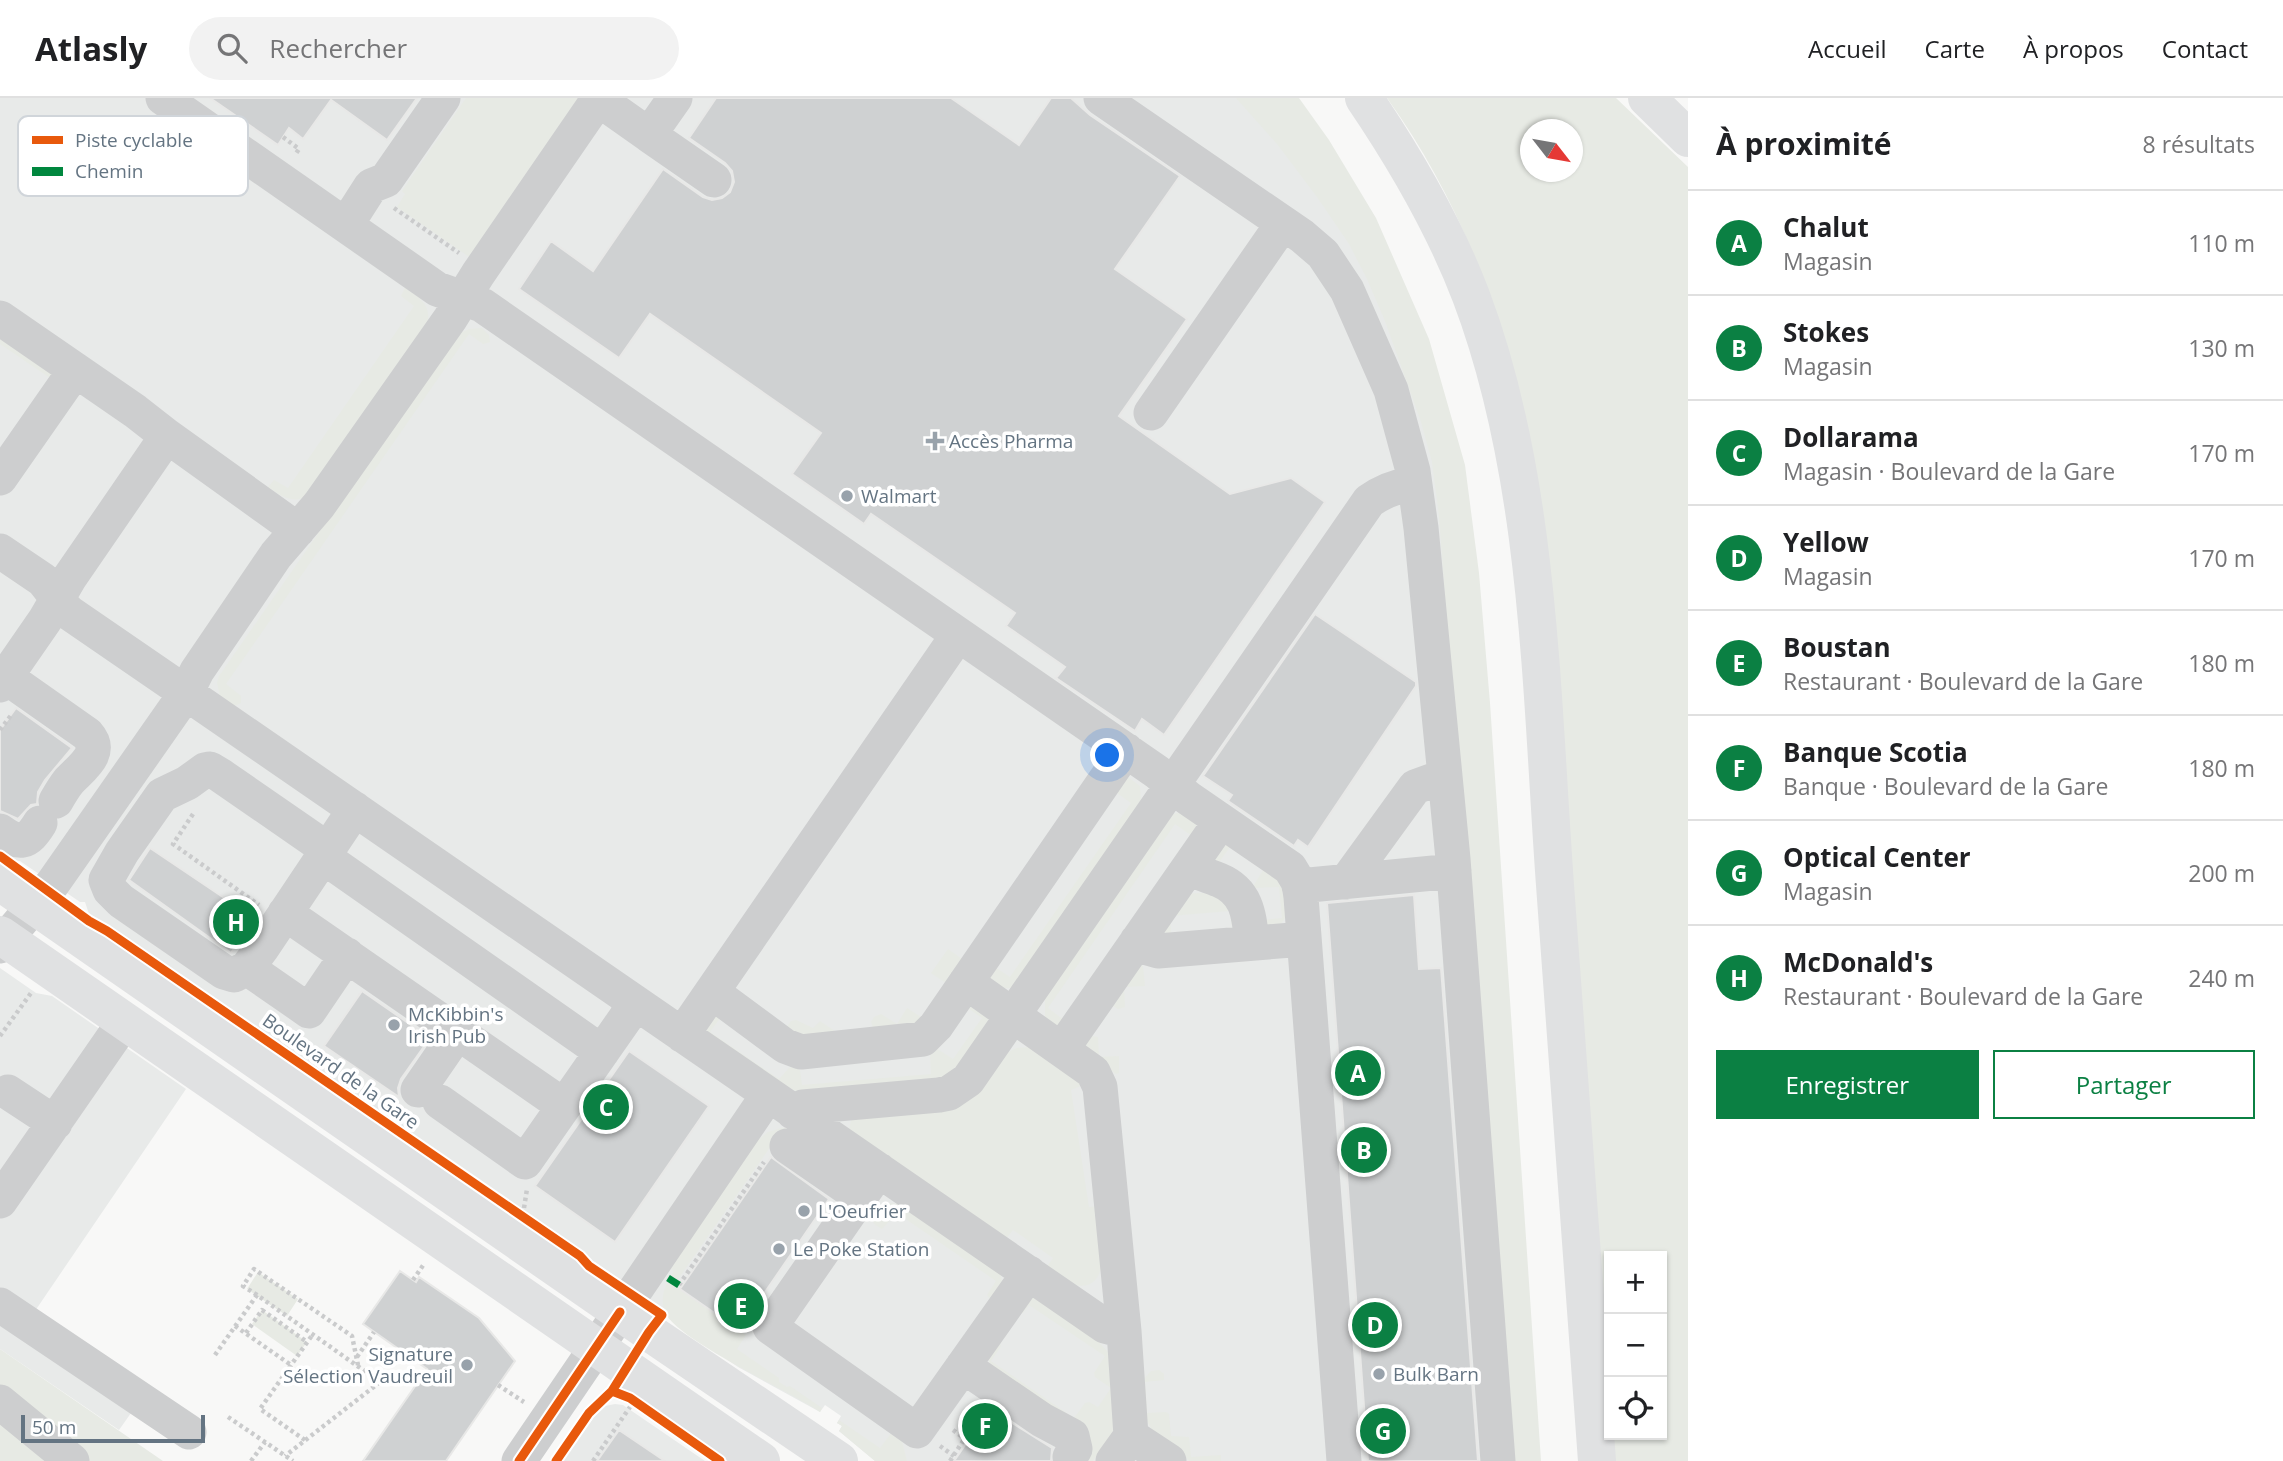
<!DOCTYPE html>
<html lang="fr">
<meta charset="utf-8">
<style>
:root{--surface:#fff;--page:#f2f2f2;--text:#202124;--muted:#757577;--line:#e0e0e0;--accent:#0b8043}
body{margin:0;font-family:"Open Sans",sans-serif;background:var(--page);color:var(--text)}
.controls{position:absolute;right:21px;bottom:21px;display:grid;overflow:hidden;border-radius:0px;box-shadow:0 2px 5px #0004}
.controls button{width:63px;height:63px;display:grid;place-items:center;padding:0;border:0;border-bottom:2px solid var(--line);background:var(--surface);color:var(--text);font:35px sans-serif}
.compass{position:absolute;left:1520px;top:21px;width:63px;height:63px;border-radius:50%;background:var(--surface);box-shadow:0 2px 5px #0004;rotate:121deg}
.scale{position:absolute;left:21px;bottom:18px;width:184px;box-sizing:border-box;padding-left:7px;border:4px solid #647482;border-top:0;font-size:19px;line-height:24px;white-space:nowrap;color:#647482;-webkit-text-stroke:5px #fff;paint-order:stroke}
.you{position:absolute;left:1108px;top:658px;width:24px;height:24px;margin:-18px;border:5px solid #fff;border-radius:50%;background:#1a73e8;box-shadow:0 0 0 10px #1a73e833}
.badge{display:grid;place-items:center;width:46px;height:46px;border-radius:50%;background:var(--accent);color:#fff;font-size:23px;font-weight:700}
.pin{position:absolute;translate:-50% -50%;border:4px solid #fff;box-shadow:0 2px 7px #0006}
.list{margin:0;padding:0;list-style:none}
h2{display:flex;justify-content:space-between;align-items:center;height:91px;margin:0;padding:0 28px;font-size:30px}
h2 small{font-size:23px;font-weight:400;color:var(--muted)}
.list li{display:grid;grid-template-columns:46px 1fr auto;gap:21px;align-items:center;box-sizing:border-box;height:105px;padding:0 28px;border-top:2px solid var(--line)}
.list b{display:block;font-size:26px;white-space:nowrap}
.list p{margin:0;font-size:23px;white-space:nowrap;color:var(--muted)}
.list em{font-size:23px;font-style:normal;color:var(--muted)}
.actions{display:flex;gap:14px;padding:21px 28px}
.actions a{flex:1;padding:16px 0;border:2px solid var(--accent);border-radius:0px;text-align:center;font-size:24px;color:var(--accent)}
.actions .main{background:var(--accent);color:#fff}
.icon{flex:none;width:38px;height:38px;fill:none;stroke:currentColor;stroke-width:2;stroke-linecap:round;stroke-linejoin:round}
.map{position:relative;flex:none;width:1688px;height:1363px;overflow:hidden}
header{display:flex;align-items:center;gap:42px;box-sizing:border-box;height:98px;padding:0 35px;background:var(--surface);border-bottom:2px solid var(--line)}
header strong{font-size:33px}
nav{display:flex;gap:38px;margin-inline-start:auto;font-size:24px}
.search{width:490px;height:63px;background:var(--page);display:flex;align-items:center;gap:18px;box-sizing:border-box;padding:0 24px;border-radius:38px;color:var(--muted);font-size:26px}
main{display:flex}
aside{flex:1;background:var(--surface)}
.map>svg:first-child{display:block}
.built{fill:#e8eae9}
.green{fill:#e7eae4;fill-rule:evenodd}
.building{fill:#cfd1d2;stroke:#e8e8e7;stroke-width:2}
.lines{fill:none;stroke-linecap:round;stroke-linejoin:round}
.path{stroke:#cacbcc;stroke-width:4.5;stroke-dasharray:3.5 3.5;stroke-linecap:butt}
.minor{stroke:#cdcecf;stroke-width:35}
.major{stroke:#e0e1e2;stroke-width:38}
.highway{stroke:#e0e1e2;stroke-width:38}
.quiet{stroke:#00873e;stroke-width:7;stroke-dasharray:14 7;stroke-linecap:butt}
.cycleway-casing{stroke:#fff;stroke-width:13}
.cycleway{stroke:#e8590c;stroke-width:9}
.poi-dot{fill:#98a2ab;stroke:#fff;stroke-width:2.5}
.labels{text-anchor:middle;stroke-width:7;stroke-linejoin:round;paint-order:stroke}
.poi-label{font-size:19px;fill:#647482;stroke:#fff;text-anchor:start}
.street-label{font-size:19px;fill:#647482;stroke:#fff}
.key{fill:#fff;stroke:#d0d5da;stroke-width:2}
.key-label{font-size:19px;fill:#647482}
</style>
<header>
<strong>Atlasly</strong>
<div class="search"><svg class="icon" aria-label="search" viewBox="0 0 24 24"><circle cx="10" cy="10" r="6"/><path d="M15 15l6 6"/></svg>Rechercher</div>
<nav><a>Accueil</a><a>Carte</a><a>À propos</a><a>Contact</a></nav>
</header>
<main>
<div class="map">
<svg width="1688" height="1363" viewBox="0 0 1688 1363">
<rect width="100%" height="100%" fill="#f8f8f7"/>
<path class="built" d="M0,0H1277L1291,17L1450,351L1538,1363H875L839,1333L842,1328L837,1325L841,1318L825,1307L820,1314L738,1269L674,1225L664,1213L595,1164L572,1161L100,835L102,831L89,816L85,804H80L20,763L0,761Z
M0,870L36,895L52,898L186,991L35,1213L148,1291L119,1332L0,1251Z
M615,1306L623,1307L705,1363H563L598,1313L605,1308Z"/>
<path class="green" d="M466,0H584L472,161L397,109L405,96L402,93Z
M1236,0H1299L1329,42L1376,120L1429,241L1465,367L1479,475L1490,605L1541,1363H1509L1490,1104C1497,1063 1492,1044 1481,1005L1439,418L1432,364L1421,324L1385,223L1367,181L1349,146L1317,99L1277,46Z
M1387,0H1616L1688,69V1363H1615L1613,1337H1662V1158H1609V1284L1541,407C1521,264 1472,118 1387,0ZM1531,32H1573V74H1531Z
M405,190C420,200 432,207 427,226L304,400C289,404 281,398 268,389L274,382L288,390L414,208L401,198Z
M482,230L489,237L490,244L483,246L469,236L226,586L241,598V605L234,608L220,598L217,585L219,578L456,237L469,231Z
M0,235L58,275L53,282L0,246Z
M1128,679L1140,688L1141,704L1013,890H998L989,884L988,873L995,869L1010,879L1131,705L1114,693Z
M1182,714L1198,723L1192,738L1175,726L1048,910L1064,922L1057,930L1045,921V899L1173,716Z
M1233,744L1282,779L1286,819L1280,827L1269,831L1263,822L1282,820L1279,789L1254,790V787L1263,772L1230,749L1220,763L1213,762L1218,748Z
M1215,794L1236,811V831H1232L1230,813L1170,818L1171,835L1166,838L1163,837L1161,827L1182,796Z
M948,851L965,863L949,887L931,875Z
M1139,866L1143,868L1145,888L1124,889L1125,909L1118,911L1113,908L1111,899L1132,869Z
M966,906L983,913L989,923L961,968L948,979L801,994L793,992L706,937L704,926L710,918L721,919L710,934L779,981L789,970L795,967L800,972L802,987L931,976L930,956L936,950L953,961L982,920L965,908Z
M907,910L924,921L920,930H873L871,924L874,919L881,916L897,926Z
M796,922L813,930L820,923L835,933L801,943L787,929L791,923Z
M1091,938L1098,939L1099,959L1119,958V975L1116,976L1085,953L1087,940Z
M1029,949L1083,987L1071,992L1089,1109L1101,1108C1102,1130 1115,1196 1074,1187C1065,1185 1054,1176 1046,1170L1053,1160L1013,1132L1005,1142L849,1032L851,1022L1017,950Z
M782,1030L789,1031L780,1035L674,1187L746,1237L737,1251L779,1280V1284L787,1289L790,1288L822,1310L820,1314C791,1294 675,1241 665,1214C659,1198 666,1186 674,1173L670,1170L758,1042L768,1034Z
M888,1105L900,1106L1001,1176L1002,1185L990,1201L987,1197L996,1183L897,1115L882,1131L874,1126L870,1115L873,1110Z
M258,1174L298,1201L287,1218L247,1191Z
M1032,1199H1035L1095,1240L1109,1255L1118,1304L1113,1334L1093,1363H1076L989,1270V1259L1000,1245L1001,1248L991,1263L1074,1320L1085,1305L1089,1304L1098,1309L1111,1290L1095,1279L1094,1275L1105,1258L1029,1207L1023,1215H1019Z
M262,1212L307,1244L297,1258L252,1226Z
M0,1251L163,1363H0Z
M1159,1272L1164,1276V1282L1145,1284L1147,1315L1166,1314L1169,1316L1171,1338L1189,1339L1191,1359L1221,1357V1363H1190L1159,1342L1144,1319L1142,1283L1151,1273Z
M839,1322L880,1350L892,1334L901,1339L907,1363H875L839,1333L842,1328L837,1325Z"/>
<path class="building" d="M210,0H417L387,42L331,2L303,41L289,30L278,47Z
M716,0H951L1019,47L1051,0H1071L1090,17L1180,78L1115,171L1187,221L1119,318L1230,396L1291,380L1325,404L1164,637L1142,621L1135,633L1056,580L1065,569L1006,528L1015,515L871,416L864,426L792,376L821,335L650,216L619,260L519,191L551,143L593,173L663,71L703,99L712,102L722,100L730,94L734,84L732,73L725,65L689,40Z
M1315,516L1416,584V588L1308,749L1298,742L1294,748L1228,703L1232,697L1203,678Z
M16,610L72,650L45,682L38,694L37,706L31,707L18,721L0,713V632Z
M150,750L254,820L231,855L129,782Z
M1414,797L1419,871L1441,870L1478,1363H1368L1327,805Z
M362,893L430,940L401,981L398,990L399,999L324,948Z
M629,953L709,1008L615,1144L535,1088Z
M771,1059L829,1101L739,1232L680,1191Z
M400,1173L416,1184L419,1179L479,1220L515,1263L446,1363H363L427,1271L363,1226Z
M990,1311L1052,1350L1051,1363H954Z
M619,1332L665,1363H597Z"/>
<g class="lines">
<path class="path" d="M283,39L299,51L295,57
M394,110L459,155
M0,632L12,616
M193,716L173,746L259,807
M0,938L31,895
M524,1110L527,1091
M413,1182L424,1166
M679,1187L764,1064
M257,1197L243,1188L254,1171L352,1238L358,1267
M235,1228L291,1267
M246,1235L262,1212L307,1244
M215,1257L257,1197L380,1284L285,1358
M357,1259L374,1234
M498,1287L524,1304
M228,1319L293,1363
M953,1332L968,1343
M305,1342L260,1311L313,1236
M940,1348L954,1358
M251,1363L265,1344
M593,1363L630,1309
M950,1363L982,1314"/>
<path class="minor" d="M163,0L437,191L482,207L1157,674L1188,700L1290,770L1299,785L1301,799L1344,1363
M1101,0L1302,138L1323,156L1347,192L1391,292L1413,373L1421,430L1453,761L1498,1363
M598,1L649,37L675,0
M649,37L714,82
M346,127L371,88L386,82L443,0
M0,220L135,313L167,338L298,432
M1151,315L1283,125
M0,380L67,284L78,274
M0,453L43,482L68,514L186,595L1105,1228L1124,1233
M6,579L87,636C104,655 82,669 69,683C64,689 60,696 56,703
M0,587L45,522L70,479L167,338
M0,733C20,747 27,746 40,725
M327,751L220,677L210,671L205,672L187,685L162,697L122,754L106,782L110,792L121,803L224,874L234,877L247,870L262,850L355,711
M322,758L602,954
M1189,770C1199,775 1209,778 1219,782C1248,794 1249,818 1252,845
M1346,784L1415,689L1445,678
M1299,788L1454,773
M285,815L564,1008
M1137,843L1144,849L1158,853L1304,841
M0,848L53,785L186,595L197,573L276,457L319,407L450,221L478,176L599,0
M247,870L309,913L347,857
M966,884L1093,974L1100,989L1124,1233L1131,1338L1113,1363
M712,894L785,948L801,954L923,941L936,928L1126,652
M682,937L958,537
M1062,951L1221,723
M418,992L458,934
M8,994L55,1025
M440,1004L525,1064L627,918L631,903
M793,1014L803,1009L939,997L949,995L968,982L1369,403C1383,393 1397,388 1414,385
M787,1048L861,1099
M879,1072L770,1229L917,1333L1029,1175
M0,1103L124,924
M0,1207L189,1334
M963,1268L1042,1322L1072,1338L1075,1351L1070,1359
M0,1304L72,1363
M1131,1338L1169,1363
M519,1363L768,997"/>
<path class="major" d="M0,784L656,1239L839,1363
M0,837L761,1363"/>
<path class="highway" d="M1364,0C1406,62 1444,127 1471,198C1540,380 1541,594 1555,787C1569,979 1583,1171 1597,1363
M1647,0L1688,40"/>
<path class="quiet" d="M668,1180L679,1187"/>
<defs>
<path id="cycleway" d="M0,758L89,823L107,833L580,1158L589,1168L662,1217L649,1234L612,1293L589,1315L556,1363
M612,1293L630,1300L720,1363
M519,1363L620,1214"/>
</defs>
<use href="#cycleway" class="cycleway-casing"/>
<use href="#cycleway" class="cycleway"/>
</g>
<g class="poi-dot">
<path d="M931.5 332.5h7v7h7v7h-7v7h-7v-7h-7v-7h7z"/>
<circle cx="847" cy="398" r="7"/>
<circle cx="394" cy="927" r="7"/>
<circle cx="804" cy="1113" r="7"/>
<circle cx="779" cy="1151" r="7"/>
<circle cx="467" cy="1267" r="7"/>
<circle cx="1379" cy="1276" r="7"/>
</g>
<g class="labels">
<g class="poi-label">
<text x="949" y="350">Accès Pharma</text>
<text x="861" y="405">Walmart</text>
<text x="408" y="923">McKibbin's<tspan x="408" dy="22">Irish Pub</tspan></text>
<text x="818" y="1120">L'Oeufrier</text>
<text x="793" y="1158">Le Poke Station</text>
<text x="453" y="1263" text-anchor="end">Signature<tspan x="453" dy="22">Sélection Vaudreuil</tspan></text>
<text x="1393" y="1283">Bulk Barn</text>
</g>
<g class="street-label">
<text transform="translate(341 973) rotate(35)" y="7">Boulevard de la Gare</text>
</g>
</g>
<rect x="18" y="18" width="230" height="80" rx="10" class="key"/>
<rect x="32" y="38" width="31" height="8" fill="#e8590c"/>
<rect x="32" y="69" width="31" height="9" fill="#00873e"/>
<g class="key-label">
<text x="75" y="49">Piste cyclable</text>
<text x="75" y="80">Chemin</text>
</g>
</svg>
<div class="controls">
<button>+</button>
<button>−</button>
<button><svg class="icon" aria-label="locate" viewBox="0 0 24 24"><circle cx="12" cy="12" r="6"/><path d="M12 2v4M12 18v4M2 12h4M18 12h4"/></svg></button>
</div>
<svg class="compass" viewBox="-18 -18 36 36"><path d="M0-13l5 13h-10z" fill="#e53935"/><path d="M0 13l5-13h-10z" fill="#757577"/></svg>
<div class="scale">50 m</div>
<div class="you"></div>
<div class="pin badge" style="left:1358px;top:975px">A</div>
<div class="pin badge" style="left:1364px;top:1052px">B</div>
<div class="pin badge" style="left:606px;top:1009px">C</div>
<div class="pin badge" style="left:1375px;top:1227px">D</div>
<div class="pin badge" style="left:741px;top:1208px">E</div>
<div class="pin badge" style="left:985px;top:1328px">F</div>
<div class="pin badge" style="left:1383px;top:1333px">G</div>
<div class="pin badge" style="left:236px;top:824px">H</div>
</div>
<aside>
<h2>À proximité<small>8 résultats</small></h2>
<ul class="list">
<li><span class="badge">A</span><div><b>Chalut</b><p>Magasin</p></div><em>110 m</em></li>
<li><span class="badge">B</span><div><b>Stokes</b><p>Magasin</p></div><em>130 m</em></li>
<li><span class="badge">C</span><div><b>Dollarama</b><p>Magasin · Boulevard de la Gare</p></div><em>170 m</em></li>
<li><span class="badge">D</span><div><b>Yellow</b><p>Magasin</p></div><em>170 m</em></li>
<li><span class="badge">E</span><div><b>Boustan</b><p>Restaurant · Boulevard de la Gare</p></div><em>180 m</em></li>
<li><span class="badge">F</span><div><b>Banque Scotia</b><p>Banque · Boulevard de la Gare</p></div><em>180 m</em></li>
<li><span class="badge">G</span><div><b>Optical Center</b><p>Magasin</p></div><em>200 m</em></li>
<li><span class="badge">H</span><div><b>McDonald's</b><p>Restaurant · Boulevard de la Gare</p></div><em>240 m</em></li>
</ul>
<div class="actions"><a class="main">Enregistrer</a><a>Partager</a></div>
</aside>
</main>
